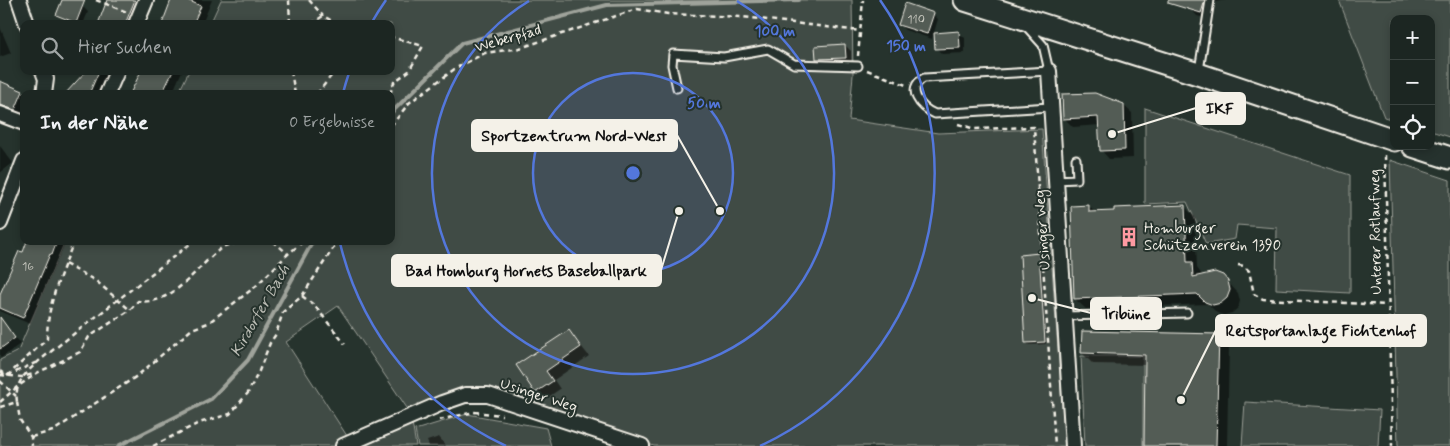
<!DOCTYPE html>
<html lang="de">
<meta charset="utf-8">
<style>
:root{--surface:#1c2622;--page:#252e2a;--text:#f1f3f6;--muted:#a0a5a5;--line:#3a4340}
body{margin:0;font-family:Mynerve,sans-serif;background:var(--page);color:var(--text)}
.controls{position:absolute;right:15px;top:15px;display:grid;overflow:hidden;border-radius:10px;box-shadow:0 2px 8px #0003}
.controls button{width:45px;height:45px;display:grid;place-items:center;padding:0;border:0;border-bottom:1px solid var(--line);background:var(--surface);color:var(--text);font:25px sans-serif}
.list{margin:0;padding:0;list-style:none}
h2{display:flex;justify-content:space-between;align-items:center;height:65px;margin:0;padding:0 20px;font-size:21px}
h2 small{font-size:16px;font-weight:400;color:var(--muted)}
.icon{flex:none;width:28px;height:28px;fill:none;stroke:currentColor;stroke-width:2;stroke-linecap:round;stroke-linejoin:round}
.map{position:relative;flex:none;width:1450px;height:446px;overflow:hidden}
.search{position:absolute;background:var(--surface);box-shadow:0 2px 8px #0003;left:20px;top:20px;width:375px;height:55px;display:flex;align-items:center;gap:12px;box-sizing:border-box;padding:0 18px;border-radius:10px;color:var(--muted);font-size:19px}
.panel{position:absolute;background:var(--surface);box-shadow:0 2px 8px #0003;left:20px;top:90px;width:375px;height:155px;border-radius:10px}
.map>svg:first-child{display:block}
.green{fill:#414b45;stroke:#9a9e96;fill-rule:evenodd}
.shadow{fill:#0007}
.lines{fill:none;stroke-linecap:round;stroke-linejoin:round}
.stream{stroke:#9fa39b;stroke-width:4}
.building{fill:#525c55;stroke:#f4f1e8}
.service-casing{stroke:#f4f1e8;stroke-width:11}
.minor-casing{stroke:#f4f1e8;stroke-width:18}
.primary-casing{stroke:#f4f1e8;stroke-width:25}
.path{stroke:#f4f1e8;stroke-width:2.5;stroke-dasharray:5 4;stroke-linecap:butt}
.service{stroke:#26332d;stroke-width:7}
.minor{stroke:#26332d;stroke-width:14}
.primary{stroke:#26332d;stroke-width:21}
.ring{fill:none;stroke:#5377dc;stroke-width:2.5}
.labels{text-anchor:middle;stroke-width:4;stroke-linejoin:round;paint-order:stroke}
.number-label{font-size:12px;fill:#ccccc3}
.street-label{font-size:15px;fill:#f4f1e8;stroke:#26332d}
.poi-label{font-size:15px;fill:#f4f1e8;stroke:#26332d;text-anchor:start}
.water-label{font-size:16px;font-style:italic;fill:#bcbdb5;stroke:#26332d}
.centre{fill:#5377dc;stroke:#26332d;stroke-width:2.5}
.ring-label{font-size:15px;text-anchor:middle;font-weight:bold;fill:#5377dc;stroke:#26332d;stroke-width:4;stroke-linejoin:round;paint-order:stroke}
.leader{fill:none;stroke:#f4f1e8;stroke-width:2}
.callout-dot{fill:#f4f1e8;stroke:#26332d;stroke-width:2}
.callout{fill:#f4f1e8;stroke:#f4f1e8;stroke-width:2}
.callout-label{font-size:16px;text-anchor:middle;font-weight:bold;fill:#111}
</style>
<div class="map">
<svg width="1450" height="446" viewBox="0 0 1450 446">
<rect width="100%" height="100%" fill="#26332d"/>
<filter id="ink" filterUnits="userSpaceOnUse"><feTurbulence type="fractalNoise" baseFrequency=".02" numOctaves="2"/><feDisplacementMap in="SourceGraphic" scale="10" xChannelSelector="R" yChannelSelector="G"/><feConvolveMatrix kernelMatrix="1 2 1 2 8 2 1 2 1" color-interpolation-filters="sRGB"/></filter>
<g filter="url(#ink)">
<path class="green" d="M221,0H852L853,75L849,120L938,133L1042,129L1065,446H654L495,393L464,387L410,411L416,446H0V360L18,351L65,241H391V94H178L189,71H391V24H210ZM338,306L409,411L349,439L286,342Z
M1339,0H1450V137L1431,131V19H1394V120L1384,117Z
M1145,108L1350,175V293L1276,289L1277,228L1237,225L1235,239L1206,244L1187,202L1145,204Z
M1390,160L1450,180V446H1398Z
M1081,356H1143V446H1085Z
M1245,402L1380,410L1378,446H1242Z
M467,414L546,428L551,446H418L415,430Z"/>
<path class="shadow" d="M64,0L82,6L88,12L83,24H73L58,14Z
M109,0H144L135,24H99Z
M173,0H212L202,24H163Z
M1189,0H1226L1215,2L1208,19L1197,16L1190,8Z
M933,14L938,19L932,39L905,30L900,25Z
M0,27L11,53L0,57Z
M959,33L965,38V53L942,54L937,49Z
M845,45L851,51V64H823L817,59Z
M74,71H109L99,94H66L84,76Z
M142,71H182L172,94H132Z
M0,83L25,94L23,117L0,109Z
M1123,105L1132,113L1133,158L1109,159L1101,150L1100,125L1073,127L1064,118Z
M0,146L13,163L0,173Z
M1089,206L1095,213L1184,206L1195,217L1197,268L1203,276H1222L1238,293L1240,301L1238,308L1232,313L1224,315L1217,313L1208,304L1086,309L1075,299Z
M29,241H66L30,324L0,311V297Z
M1039,255L1041,257L1046,344L1029,345L1026,342Z
M0,319L20,344L1,358L0,357Z
M569,331L589,356L554,380L560,389L544,400L518,366Z
M1218,336L1229,346L1227,446H1145L1147,365L1093,364L1082,353Z
M439,437L446,446H429L427,441Z"/>
<g class="lines">
<path class="stream" d="M391,113L462,43L607,5L799,0
M118,446L211,399L248,360L313,241"/>
</g>
<path class="building" d="M62,0H85L76,23L56,15Z
M107,0H135L125,24H98Z
M171,0H187L201,6L193,24H162Z
M1168,0H1205L1201,13L1168,3Z
M905,3L934,13L927,34L898,25Z
M959,31L960,48L935,49L934,33Z
M845,44L846,58L816,59L815,46Z
M86,71H99L89,94H65Z
M141,71H173L162,94H130Z
M0,81L23,91L15,110L0,105Z
M1095,93L1124,104L1125,150L1100,151L1098,117L1063,119L1062,94Z
M1089,205V212L1114,211V208L1185,205L1187,262H1192L1193,277L1215,272L1223,275L1228,281L1230,290L1227,298L1221,303L1213,305L1205,302L1197,294L1074,299L1071,206Z
M27,241H57L52,255L50,254L23,318L0,308V294L19,251L23,252Z
M1039,253L1045,342L1025,343L1020,255Z
M0,317L15,338L0,349Z
M569,330L581,347L546,371L553,381L535,393L516,365Z
M1082,331L1219,334L1216,446H1144L1145,355L1081,353Z"/>
<g class="lines">
<defs>
<path id="service" d="M1026,26L1043,45L1049,71L924,78C905,88 920,108 935,114L1050,107
M1199,71L1210,0
M677,88L672,65L673,54L724,57L768,49L794,64L858,66
M1055,180L1077,179L1076,159
M1064,316L1187,313"/>
<path id="minor" d="M19,0L27,24
M136,24L146,0
M43,71L46,79L44,94
M1049,71L1073,446
M107,94L117,71
M0,114L24,123
M0,223L24,161
M343,446L442,403L465,395H488L642,446"/>
<path id="primary" d="M965,0L1198,74L1394,140
M1413,146L1450,158"/>
</defs>
<use href="#service" class="service-casing"/>
<use href="#minor" class="minor-casing"/>
<use href="#primary" class="primary-casing"/>
<path class="path" d="M96,0L127,12
M289,0L290,24
M309,0L323,16
M311,24L323,16L338,24
M858,56L863,0
M867,70L906,85
M291,71L295,94
M317,94L335,71
M390,94L394,82L409,71L423,46L391,37
M958,124L975,129L1034,127L1055,446
M391,126L409,103L456,68L485,53L520,48L637,9L668,14L743,17L860,31
M1385,155L1392,446
M273,241L287,253
M65,264L96,281L130,310
M1238,265L1244,266L1249,271L1254,294L1263,299L1387,305
M302,296L314,305L345,344
M0,371L7,376L37,362
M0,375L22,377L33,374
M7,376L47,339C47,304 61,274 74,241
M0,381L16,396
M0,402L17,387L37,373L80,352L89,337L130,310L138,301C175,306 196,266 223,247C230,243 242,244 249,241
M17,402L20,420L31,437L32,446
M0,407L17,402C14,382 26,373 40,360L194,241
M439,420L474,412L502,415
M31,437L53,431L137,376L192,329L208,323L255,287L288,254L304,241
M153,446L199,423L230,414L248,393L259,371L270,343L276,334L283,312L302,296L338,241"/>
<use href="#service" class="service"/>
<use href="#minor" class="minor"/>
<use href="#primary" class="primary"/>
</g>
</g>
<circle cx="633" cy="173" r="100" fill="#5377dc" fill-opacity=".12"/>
<g class="ring">
<circle cx="633" cy="173" r="100"/>
<path d="M737 1A201 201 0 1 1 529 1"/>
<path d="M506 446A301 301 0 0 1 340 243M343 93A301 301 0 0 1 349 73M372 22A301 301 0 0 1 386 0M880 0A301 301 0 0 1 760 446"/>
</g>
<defs>
<symbol id="building-bare" viewBox="-9 -9 18 18"><path d="M-4-6H4V6H1V3H-1V6H-4ZM-2.5-4.3h1.7v1.8h-1.7ZM.8-4.3h1.7v1.8H.8ZM-2.5-1h1.7V.8h-1.7ZM.8-1h1.7V.8H.8Z" fill="#ff9aa2" stroke="#26332d" stroke-width="2.5" paint-order="stroke"/></symbol>
</defs>
<g fill-rule="evenodd">
<use href="#building-bare" x="1115" y="223" width="28" height="28"/>
</g>
<g class="labels">
<g class="number-label">
<text x="916" y="23">110</text>
<text x="28" y="270">16</text>
</g>
<g class="street-label">
<text transform="translate(508 38) rotate(-16)" y="5">Weberpfad</text>
<text transform="translate(1042 230) rotate(-94)" y="5">Usinger Weg</text>
<text transform="translate(1375 232) rotate(-91)" y="5">Unterer Rotlaufweg</text>
<text transform="translate(539 395) rotate(18)" y="5">Usinger Weg</text>
</g>
<g class="poi-label">
<text x="1144" y="233">Homburger<tspan x="1144" dy="17">Schützenverein 1390</tspan></text>
</g>
<g class="water-label">
<text transform="translate(259 310) rotate(-60)" y="6">Kirdorfer Bach</text>
</g>
</g>
<circle cx="633" cy="173" r="8" class="centre"/>
<g class="ring-label">
<text x="775" y="36">100 m</text>
<text x="906" y="51">150 m</text>
<text x="704" y="108">50 m</text>
</g>
<path class="leader" d="M1112 134L1196 108M720 211L677 135M679 211L661 270M1032 298L1091 313M1181 400L1216 330"/>
<g class="callout-dot">
<circle cx="1112" cy="134" r="5"/>
<circle cx="720" cy="211" r="5"/>
<circle cx="679" cy="211" r="5"/>
<circle cx="1032" cy="298" r="5"/>
<circle cx="1181" cy="400" r="5"/>
</g>
<g class="callout">
<rect x="1196" y="93" width="49" height="31" rx="5"/>
<rect x="472" y="120" width="205" height="31" rx="5"/>
<rect x="392" y="255" width="269" height="31" rx="5"/>
<rect x="1091" y="298" width="70" height="31" rx="5"/>
<rect x="1216" y="315" width="210" height="31" rx="5"/>
</g>
<g class="callout-label">
<text x="1220" y="114">IKF</text>
<text x="574" y="141">Sportzentrum Nord-West</text>
<text x="526" y="276">Bad Homburg Hornets Baseballpark</text>
<text x="1126" y="319">Tribüne</text>
<text x="1321" y="336">Reitsportanlage Fichtenhof</text>
</g>
</svg>
<div class="controls">
<button>+</button>
<button>−</button>
<button><svg class="icon" aria-label="locate" viewBox="0 0 24 24"><circle cx="12" cy="12" r="6"/><path d="M12 2v4M12 18v4M2 12h4M18 12h4"/></svg></button>
</div>
<div class="search"><svg class="icon" aria-label="search" viewBox="0 0 24 24"><circle cx="10" cy="10" r="6"/><path d="M15 15l6 6"/></svg>Hier suchen</div>
<section class="panel">
<h2>In der Nähe<small>0 Ergebnisse</small></h2>
<ul class="list">
</ul>
</section>
</div>
